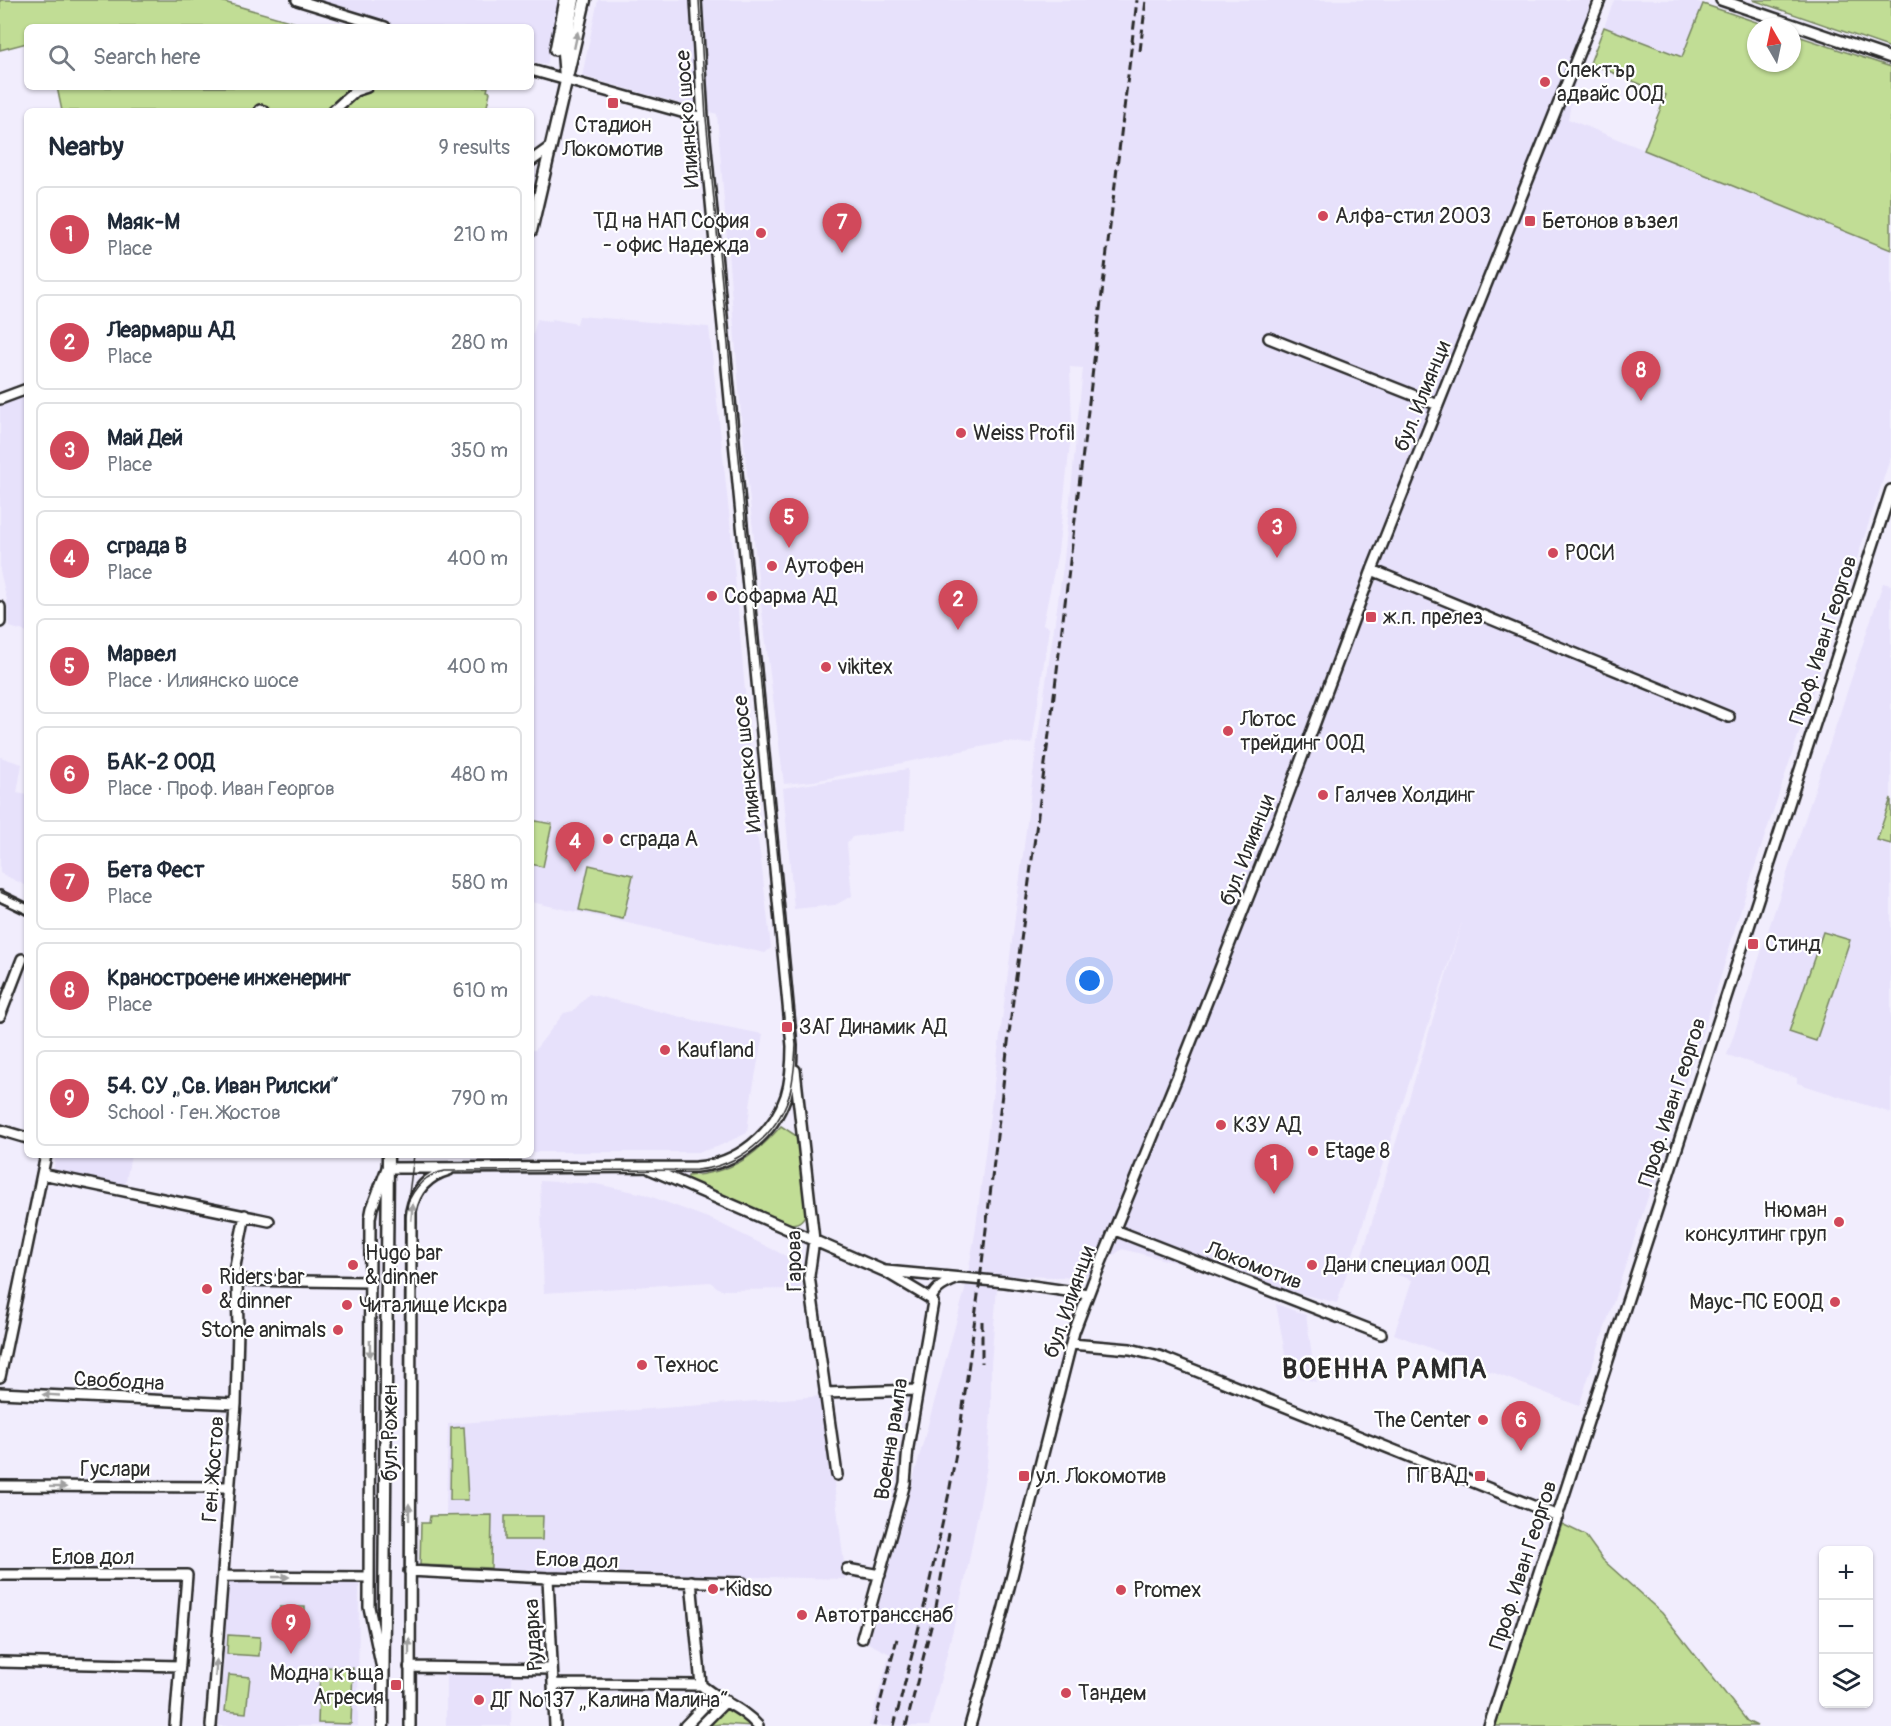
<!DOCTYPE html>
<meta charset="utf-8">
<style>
:root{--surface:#fff;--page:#f6f6f7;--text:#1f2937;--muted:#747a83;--line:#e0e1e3;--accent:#d1495b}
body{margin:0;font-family:Pangolin,sans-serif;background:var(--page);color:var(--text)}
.controls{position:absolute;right:18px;bottom:18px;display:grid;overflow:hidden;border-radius:9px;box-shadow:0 2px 4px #0004}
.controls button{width:54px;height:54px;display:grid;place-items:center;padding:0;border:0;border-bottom:2px solid var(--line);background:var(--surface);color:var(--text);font:30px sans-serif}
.compass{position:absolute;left:1747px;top:18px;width:54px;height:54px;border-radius:50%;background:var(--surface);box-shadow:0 2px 4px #0004;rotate:351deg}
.you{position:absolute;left:1090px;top:981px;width:21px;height:21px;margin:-15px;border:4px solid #fff;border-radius:50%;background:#1a73e8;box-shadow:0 0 0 9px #1a73e833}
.badge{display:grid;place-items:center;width:39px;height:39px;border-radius:50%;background:var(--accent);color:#fff;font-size:20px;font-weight:700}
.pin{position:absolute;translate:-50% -50px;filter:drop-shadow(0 2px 3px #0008)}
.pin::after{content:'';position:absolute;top:32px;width:21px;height:18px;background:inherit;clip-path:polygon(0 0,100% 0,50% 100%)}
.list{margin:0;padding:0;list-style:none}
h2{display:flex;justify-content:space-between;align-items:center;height:78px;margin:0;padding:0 24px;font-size:26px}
h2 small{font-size:20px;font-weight:400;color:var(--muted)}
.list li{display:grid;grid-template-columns:39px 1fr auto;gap:18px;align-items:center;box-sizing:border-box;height:96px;margin:0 12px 12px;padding:0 12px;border:2px solid var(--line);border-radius:9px}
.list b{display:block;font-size:22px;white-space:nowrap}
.list p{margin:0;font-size:20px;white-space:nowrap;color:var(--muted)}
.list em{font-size:20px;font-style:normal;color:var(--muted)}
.icon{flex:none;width:33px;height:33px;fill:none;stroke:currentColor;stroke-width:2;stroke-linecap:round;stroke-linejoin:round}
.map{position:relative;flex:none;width:1891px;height:1726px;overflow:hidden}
.search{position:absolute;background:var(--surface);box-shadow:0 2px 4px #0004;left:24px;top:24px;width:510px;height:66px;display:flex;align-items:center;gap:15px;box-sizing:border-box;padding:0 21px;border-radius:9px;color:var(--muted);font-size:22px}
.panel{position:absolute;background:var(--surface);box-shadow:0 2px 4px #0004;left:24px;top:108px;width:510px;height:1050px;border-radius:9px}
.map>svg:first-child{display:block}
.built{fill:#e7e1fb}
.green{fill:#c1dd95;stroke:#768460;stroke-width:1.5}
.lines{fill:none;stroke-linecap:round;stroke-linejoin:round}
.minor-casing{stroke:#2b2b2b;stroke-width:14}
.major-casing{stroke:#2b2b2b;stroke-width:15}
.minor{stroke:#fff;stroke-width:9}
.major{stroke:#fff;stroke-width:10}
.tram{stroke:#2b2b2b;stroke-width:1.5}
.rail{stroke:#2b2b2b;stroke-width:3;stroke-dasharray:9 4.5;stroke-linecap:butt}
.oneway{fill:#a0a0a0}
.poi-dot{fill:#d1495b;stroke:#fff;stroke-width:2}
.labels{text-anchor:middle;stroke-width:4.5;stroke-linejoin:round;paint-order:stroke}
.poi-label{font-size:21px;fill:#2b2b2b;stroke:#fff;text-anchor:start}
.street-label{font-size:21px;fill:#2b2b2b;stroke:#fff}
.district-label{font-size:27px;font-weight:bold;letter-spacing:1.5px;fill:#2b2b2b;stroke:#fff}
</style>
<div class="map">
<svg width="1891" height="1726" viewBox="0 0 1891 1726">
<rect width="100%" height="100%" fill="#f1edfd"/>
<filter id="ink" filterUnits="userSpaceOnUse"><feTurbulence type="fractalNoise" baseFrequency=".0167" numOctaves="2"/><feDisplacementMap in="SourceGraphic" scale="12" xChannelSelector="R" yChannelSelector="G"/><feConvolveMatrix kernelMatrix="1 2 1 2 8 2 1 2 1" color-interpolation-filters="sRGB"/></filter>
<g filter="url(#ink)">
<path class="built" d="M297,0H561L547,65L531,61V27H385Z
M598,0H1591L1568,119L1891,250V456L1742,905L1721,976L1579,1406L1394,1334L1412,1280L1360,1262L1462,922L1337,1303L1122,1249L1083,1278L998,1275L991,1364V1413L987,1466L965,1581L929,1726H869L890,1654L868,1643L965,1290L975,1234L1037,743L1064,560L1083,368L1070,367L1072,426L1058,552L1043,624L1049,628L1032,744L1005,742L814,781L784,784L760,596L742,426L717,114L582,76Z
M1614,0H1692L1703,4L1682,57L1604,27Z
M579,316L709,327L731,531L753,782V794L743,816L758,840L761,860L771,948L765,953L531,902V344L537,319L551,322L552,319L577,324Z
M27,395V632L10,627L7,600L0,571V404Z
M1883,583L1891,585V1113L1797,1083V1078L1727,1055Z
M0,757L22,764L17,793L27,795V886L0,873Z
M908,769L905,830L852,837L847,844L852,896L835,905L794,909L783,788Z
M589,994L706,1023L763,1034L751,1099L747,1133L717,1147L699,1152H531V1050H535L564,1013L573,1011Z
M56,1155H131L125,1186L53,1172Z
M540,1181L596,1184L644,1194L713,1220L788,1257L789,1265H798L801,1289L721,1290L710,1282L544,1293Z
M1276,1304L1306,1315L1316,1382L1289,1375Z
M823,1396L846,1579L556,1572L420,1565L421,1523H429L430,1516L446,1515L448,1424Z
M229,1582L359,1583L358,1726H219Z
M446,1673L512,1674L511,1726H446Z"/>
<path class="green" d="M0,0H217L310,27H27V43L0,50Z
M1753,0H1891V48Z
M1703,4L1771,27H1756V63H1792V34L1891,67V250L1644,150L1666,95L1590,63L1604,27L1682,57Z
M57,87H488L487,91L490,92L487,106L489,111H62Z
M1891,798V844L1877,840Z
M531,820L552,824L543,867L531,864Z
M589,865L633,875L623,919L579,910Z
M1823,932L1850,940L1816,1041L1789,1032Z
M781,1126L798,1137L806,1213C802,1222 798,1224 788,1224L688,1181V1176C731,1173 753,1158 781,1126Z
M464,1427L468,1500H450L451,1428Z
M492,1515L491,1568L420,1565L421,1523H429L430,1516Z
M505,1516H543L542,1540H505Z
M1562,1524L1585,1535L1603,1560L1662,1613L1747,1721L1757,1726H1495Z
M280,1607H305V1619H279Z
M228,1635L260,1637L259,1656L227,1654Z
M320,1667L353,1668L351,1724L318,1723Z
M229,1675L250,1677L246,1713L225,1711Z
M727,1707L744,1716L753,1726L721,1724L707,1726Z"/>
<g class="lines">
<defs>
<path id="minor" d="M297,0L385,27
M1721,0L1891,58
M555,50L565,0
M531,70L703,118
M260,110L264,111
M333,111L355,91L367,87
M531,161L549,148
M1269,338L1438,405
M0,399L27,389
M1372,570L1729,717
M0,607V622
M0,896L27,909
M0,1016L22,959
M795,1070L814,1240L809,1276L837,1475
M0,1130L27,1138
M650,1169L884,1271L931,1299L933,1302L908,1447L905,1483L862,1638
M42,1174L269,1221
M1115,1230L1381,1334
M886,1271L1005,1282L1088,1294
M237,1280L370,1282
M931,1299C935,1288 946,1283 956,1279
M1071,1344L1130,1349L1159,1356L1558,1516
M0,1377L46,1155
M0,1393L236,1404
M825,1393L917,1390
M0,1486L229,1487
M847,1569L880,1575
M409,1571L548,1578L743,1583
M0,1575H187L175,1726
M223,1576L369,1577
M548,1578L555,1726
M691,1581L701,1685
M0,1662L180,1666
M381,1664L369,1607L370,1218L372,1208L387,1168L696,1167C737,1164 773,1135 786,1096C791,1080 792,1063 792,1046L703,118L696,0
M409,1667L552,1669
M553,1684L701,1685C719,1701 742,1707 758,1726
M211,1726L236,1404L238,1329L237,1280L234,1271L245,1215
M410,1726L411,1211C415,1190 428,1176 449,1170
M685,1726L714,1696
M701,1726L726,1701
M970,1726L1003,1611L1074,1332L1093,1282L1178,1075L1279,819L1372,570L1600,0
M1489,1726L1891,490"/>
<path id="major" d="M565,77L563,53L574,0
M531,231L585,0
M383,1726L388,1155"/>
</defs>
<use href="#minor" class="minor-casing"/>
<use href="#major" class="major-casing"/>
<use href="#minor" class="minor"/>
<use href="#major" class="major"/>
<path class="tram" d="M0,892L27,904
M0,902L27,914
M406,1207C413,1189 425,1174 445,1171L696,1170C738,1167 776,1136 789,1096C794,1080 795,1062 796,1045L706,118L699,0
M404,1726L406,1217L414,1155"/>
<path class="rail" d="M1140,51L1146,0
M982,1321V1363
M874,1726L898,1635
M894,1726L925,1603L949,1493L960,1430L980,1280L1014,992L1052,712L1137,0
M906,1726L936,1607L949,1533"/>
</g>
<defs><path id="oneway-solid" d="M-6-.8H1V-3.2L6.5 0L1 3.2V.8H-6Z" transform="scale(1.5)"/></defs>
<g class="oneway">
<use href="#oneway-solid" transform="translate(576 40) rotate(-78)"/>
<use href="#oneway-solid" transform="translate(412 1212) rotate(-85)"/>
<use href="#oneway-solid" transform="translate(370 1349) rotate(89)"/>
<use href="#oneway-solid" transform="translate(51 1395) rotate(-177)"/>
<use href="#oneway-solid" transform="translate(58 1487) rotate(1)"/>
<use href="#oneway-solid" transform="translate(409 1512) rotate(-90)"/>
<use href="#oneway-solid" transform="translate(281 1577)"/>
<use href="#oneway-solid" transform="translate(409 1647) rotate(-90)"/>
<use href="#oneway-solid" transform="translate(216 1668) rotate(-86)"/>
</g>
</g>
<g class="poi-dot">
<circle cx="1545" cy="82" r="6"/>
<rect x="607" y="97" width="12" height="12" rx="3"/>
<circle cx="1323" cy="216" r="6"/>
<rect x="1524" y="215" width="12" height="12" rx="3"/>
<circle cx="761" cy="233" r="6"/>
<circle cx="961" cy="433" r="6"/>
<circle cx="1553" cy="553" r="6"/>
<circle cx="772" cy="566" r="6"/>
<circle cx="712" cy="596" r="6"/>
<rect x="1365" y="611" width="12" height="12" rx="3"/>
<circle cx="826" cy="667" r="6"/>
<circle cx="1228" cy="731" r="6"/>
<circle cx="1323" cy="795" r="6"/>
<circle cx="608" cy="839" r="6"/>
<rect x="1747" y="938" width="12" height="12" rx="3"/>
<rect x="781" y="1021" width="12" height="12" rx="3"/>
<circle cx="665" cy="1050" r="6"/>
<circle cx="1221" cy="1125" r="6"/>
<circle cx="1313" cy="1151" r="6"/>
<circle cx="1839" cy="1222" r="6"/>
<circle cx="353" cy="1265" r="6"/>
<circle cx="1312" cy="1265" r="6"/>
<circle cx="207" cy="1289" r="6"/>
<circle cx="1835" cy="1302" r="6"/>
<circle cx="347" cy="1305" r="6"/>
<circle cx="338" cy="1330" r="6"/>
<circle cx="642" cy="1365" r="6"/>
<circle cx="1483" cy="1420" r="6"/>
<rect x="1018" y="1470" width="12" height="12" rx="3"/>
<rect x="1474" y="1470" width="12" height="12" rx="3"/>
<circle cx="713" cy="1589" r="6"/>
<circle cx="1121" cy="1590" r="6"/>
<circle cx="802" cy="1615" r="6"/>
<rect x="390" y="1679" width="12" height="12" rx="3"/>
<circle cx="1066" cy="1693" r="6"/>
<circle cx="479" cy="1700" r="6"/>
</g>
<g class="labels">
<g class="poi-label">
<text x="1557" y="77">Спектър<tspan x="1557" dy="24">адвайс ООД</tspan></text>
<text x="613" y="132" text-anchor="middle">Стадион<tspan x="613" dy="24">Локомотив</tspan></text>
<text x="1335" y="223">Алфа-стил 2003</text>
<text x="749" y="228" text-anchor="end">ТД на НАП София<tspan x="749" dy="24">- офис Надежда</tspan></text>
<text x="1542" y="228">Бетонов възел</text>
<text x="973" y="440">Weiss Profil</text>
<text x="1565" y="560">РОСИ</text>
<text x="784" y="573">Аутофен</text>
<text x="724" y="603">Софарма АД</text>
<text x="1383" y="624">ж.п. прелез</text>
<text x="838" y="674">vikitex</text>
<text x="1240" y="726">Лотос<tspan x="1240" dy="24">трейдинг ООД</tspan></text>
<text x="1335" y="802">Галчев Холдинг</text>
<text x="620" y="846">сграда А</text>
<text x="1765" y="951">Стинд</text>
<text x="799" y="1034">ЗАГ Динамик АД</text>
<text x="677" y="1057">Kaufland</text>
<text x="1233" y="1132">КЗУ АД</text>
<text x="1325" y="1158">Etage 8</text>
<text x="1827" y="1217" text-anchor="end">Нюман<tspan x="1827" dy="24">консултинг груп</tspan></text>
<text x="365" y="1260">Hugo bar<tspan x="365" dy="24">&amp; dinner</tspan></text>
<text x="1324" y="1272">Дани специал ООД</text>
<text x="219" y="1284">Riders bar<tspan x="219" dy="24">&amp; dinner</tspan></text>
<text x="1823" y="1309" text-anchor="end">Маус-ПС ЕООД</text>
<text x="359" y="1312">Читалище Искра</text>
<text x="326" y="1337" text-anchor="end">Stone animals</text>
<text x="654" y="1372">Технос</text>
<text x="1471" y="1427" text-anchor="end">The Center</text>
<text x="1036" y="1483">ул. Локомотив</text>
<text x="1468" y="1483" text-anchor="end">ПГВАД</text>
<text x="725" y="1596">Kidso</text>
<text x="1133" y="1597">Promex</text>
<text x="814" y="1622">Автотрансснаб</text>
<text x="384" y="1680" text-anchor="end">Модна къща<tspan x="384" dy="24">Агресия</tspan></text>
<text x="1078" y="1700">Тандем</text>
<text x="491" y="1707">ДГ №137 „Калина Малина“</text>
</g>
<g class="street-label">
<text transform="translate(687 119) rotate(-94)" y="7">Илиянско шосе</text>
<text transform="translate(1422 396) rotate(-68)" y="7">бул. Илиянци</text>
<text transform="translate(1823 640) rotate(-72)" y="7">Проф. Иван Георгов</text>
<text transform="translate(747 764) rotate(-96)" y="7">Илиянско шосе</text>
<text transform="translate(1247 850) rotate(-69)" y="7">бул. Илиянци</text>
<text transform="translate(1672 1102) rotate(-72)" y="7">Проф. Иван Георгов</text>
<text transform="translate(794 1261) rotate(-91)" y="7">Гарова</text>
<text transform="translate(1254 1265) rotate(21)" y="7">Локомотив</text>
<text transform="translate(1069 1302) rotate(-71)" y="7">бул. Илиянци</text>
<text transform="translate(119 1381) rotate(3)" y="7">Свободна</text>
<text transform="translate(390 1433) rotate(-90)" y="7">бул. Рожен</text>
<text transform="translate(891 1439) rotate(-81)" y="7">Военна рампа</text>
<text x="115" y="1476">Гуслари</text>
<text transform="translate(213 1469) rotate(-86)" y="7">Ген. Жостов</text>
<text x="93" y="1564">Елов дол</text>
<text transform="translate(577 1560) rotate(2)" y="7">Елов дол</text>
<text transform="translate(1523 1565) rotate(-72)" y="7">Проф. Иван Георгов</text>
<text transform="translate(533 1635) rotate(-93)" y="7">Рударка</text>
</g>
<g class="district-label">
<text x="1385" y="1378">ВОЕННА РАМПА</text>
</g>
</g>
</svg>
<div class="controls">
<button>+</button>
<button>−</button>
<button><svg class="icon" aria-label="layers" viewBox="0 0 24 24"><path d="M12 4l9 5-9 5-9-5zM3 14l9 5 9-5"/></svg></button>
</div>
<svg class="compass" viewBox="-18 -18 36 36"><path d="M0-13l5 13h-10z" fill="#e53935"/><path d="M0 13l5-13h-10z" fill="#747a83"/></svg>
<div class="you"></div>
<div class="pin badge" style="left:1274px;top:1194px">1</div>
<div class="pin badge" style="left:958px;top:630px">2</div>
<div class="pin badge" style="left:1277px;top:558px">3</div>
<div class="pin badge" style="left:575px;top:872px">4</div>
<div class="pin badge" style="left:789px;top:548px">5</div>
<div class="pin badge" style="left:1521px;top:1451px">6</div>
<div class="pin badge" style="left:842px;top:253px">7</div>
<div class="pin badge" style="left:1641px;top:401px">8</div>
<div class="pin badge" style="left:291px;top:1654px">9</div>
<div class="search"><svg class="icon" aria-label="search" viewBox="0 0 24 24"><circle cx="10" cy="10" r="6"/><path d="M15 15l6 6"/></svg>Search here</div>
<section class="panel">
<h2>Nearby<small>9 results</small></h2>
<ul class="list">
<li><span class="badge">1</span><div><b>Маяк-М</b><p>Place</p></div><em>210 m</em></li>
<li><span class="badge">2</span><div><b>Леармарш АД</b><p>Place</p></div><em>280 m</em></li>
<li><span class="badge">3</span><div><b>Май Дей</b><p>Place</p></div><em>350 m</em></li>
<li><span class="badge">4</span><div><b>сграда В</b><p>Place</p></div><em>400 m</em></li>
<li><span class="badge">5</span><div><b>Марвел</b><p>Place · Илиянско шосе</p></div><em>400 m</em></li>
<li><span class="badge">6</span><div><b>БАК-2 ООД</b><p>Place · Проф. Иван Георгов</p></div><em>480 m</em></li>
<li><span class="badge">7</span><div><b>Бета Фест</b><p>Place</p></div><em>580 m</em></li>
<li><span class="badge">8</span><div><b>Краностроене инженеринг</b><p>Place</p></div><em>610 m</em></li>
<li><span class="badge">9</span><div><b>54. СУ „Св. Иван Рилски“</b><p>School · Ген. Жостов</p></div><em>790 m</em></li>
</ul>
</section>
</div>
